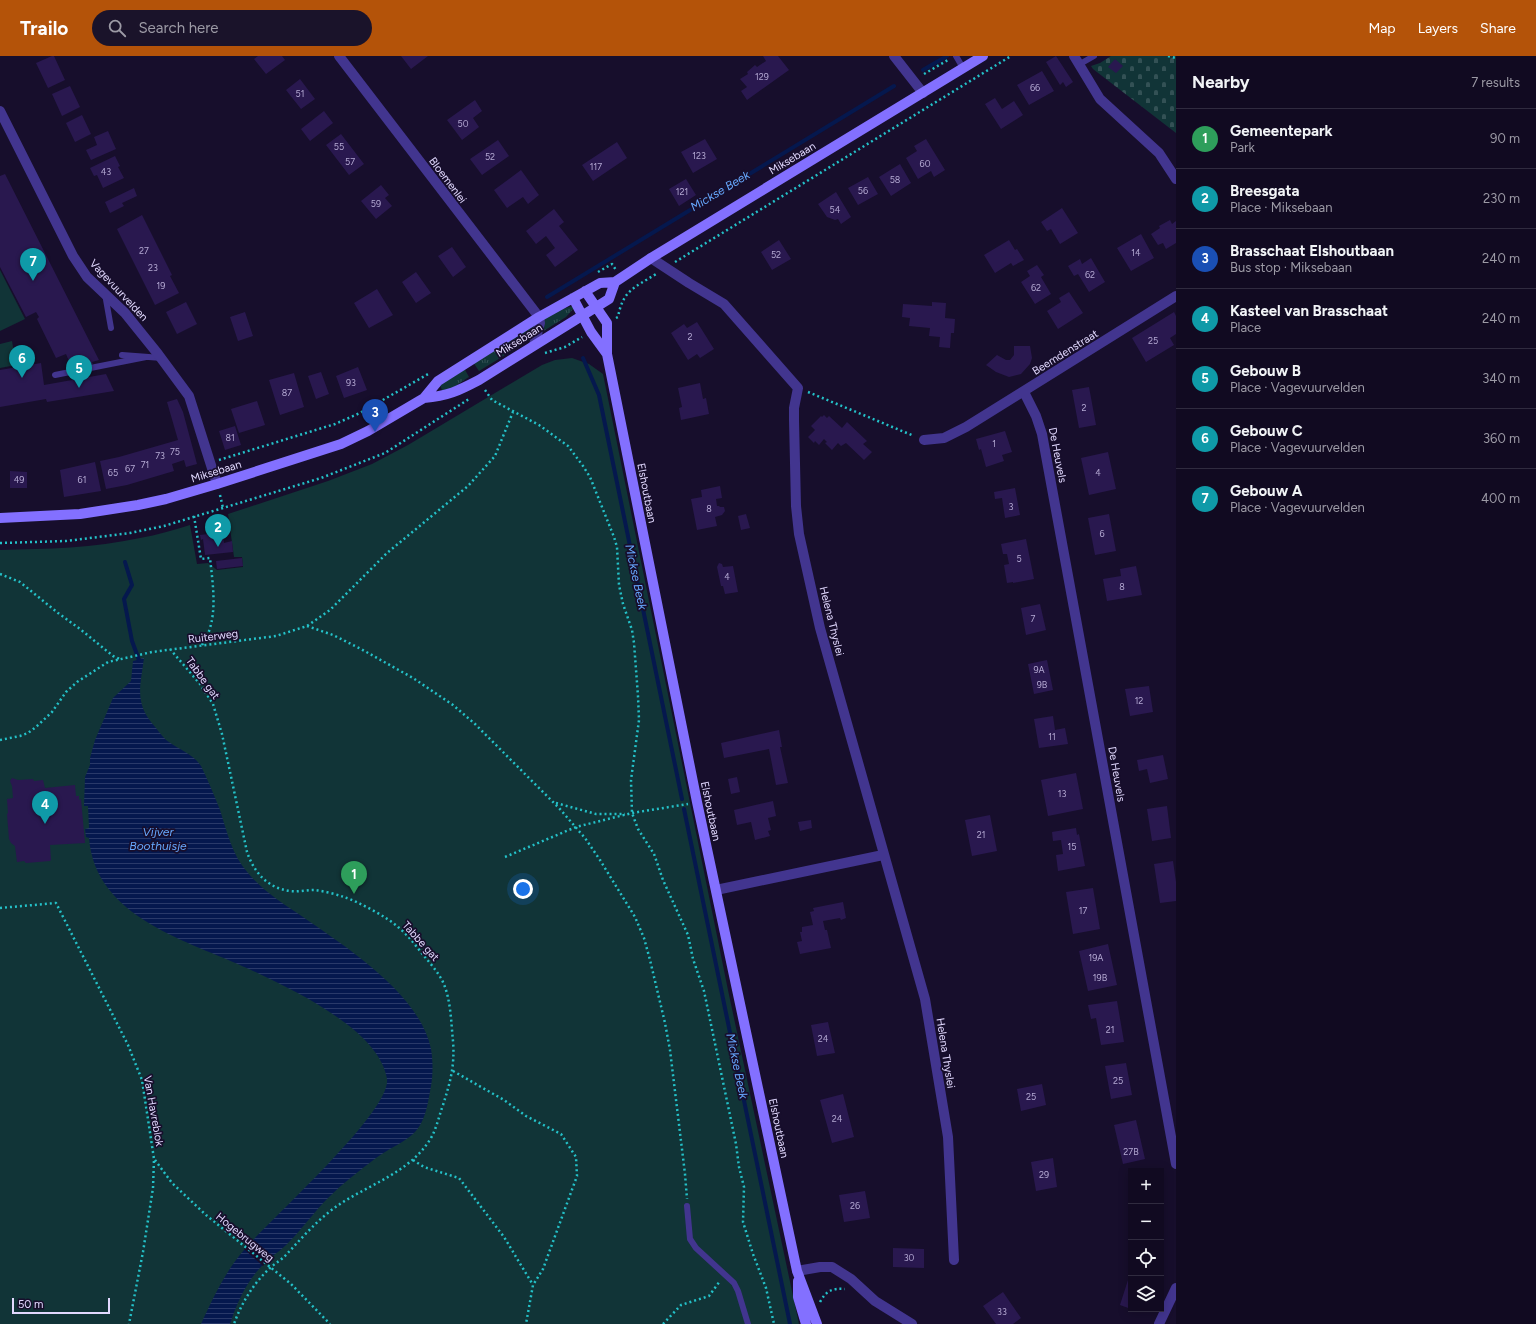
<!DOCTYPE html>
<meta charset="utf-8">
<style>
:root{--surface:#110a21;--page:#1a132a;--text:#f1f3f6;--muted:#9c9aa5;--line:#302b3f;--accent:#b45309}
body{margin:0;font-family:Figtree,sans-serif;background:var(--page);color:var(--text)}
.controls{position:absolute;right:12px;bottom:12px;display:grid;overflow:hidden;border-radius:0px;box-shadow:0 2px 10px #0003}
.controls button{width:36px;height:36px;display:grid;place-items:center;padding:0;border:0;border-bottom:1px solid var(--line);background:var(--surface);color:var(--text);font:20px sans-serif}
.scale{position:absolute;left:12px;bottom:10px;width:98px;box-sizing:border-box;padding-left:4px;border:2px solid #e2d9ff;border-top:0;font-size:11px;line-height:14px;white-space:nowrap;color:#e2d9ff;-webkit-text-stroke:3px #170e2c;paint-order:stroke}
.you{position:absolute;left:523px;top:833px;width:14px;height:14px;margin:-10px;border:3px solid #fff;border-radius:50%;background:#1a73e8;box-shadow:0 0 0 6px #1a73e833}
.badge{display:grid;place-items:center;width:26px;height:26px;border-radius:50%;background:var(--accent);color:#fff;font-size:13px;font-weight:700}
.pin{position:absolute;translate:-50% -33px;filter:drop-shadow(0 1px 2px #0008)}
.pin::after{content:'';position:absolute;top:21px;width:14px;height:12px;background:inherit;clip-path:polygon(0 0,100% 0,50% 100%)}
.list{margin:0;padding:0;list-style:none}
h2{display:flex;justify-content:space-between;align-items:center;height:52px;margin:0;padding:0 16px;font-size:17px}
h2 small{font-size:13px;font-weight:400;color:var(--muted)}
.list li{display:grid;grid-template-columns:26px 1fr auto;gap:12px;align-items:center;box-sizing:border-box;height:60px;padding:0 16px;border-top:1px solid var(--line)}
.list b{display:block;font-size:15px;white-space:nowrap}
.list p{margin:0;font-size:13px;white-space:nowrap;color:var(--muted)}
.list em{font-size:13px;font-style:normal;color:var(--muted)}
.icon{flex:none;width:22px;height:22px;fill:none;stroke:currentColor;stroke-width:2;stroke-linecap:round;stroke-linejoin:round}
.map{position:relative;flex:none;width:1176px;height:1268px;overflow:hidden}
header{display:flex;align-items:center;gap:24px;box-sizing:border-box;height:56px;padding:0 20px;background:var(--accent);color:#fff}
header strong{font-size:19px}
nav{display:flex;gap:22px;margin-inline-start:auto;font-size:14px}
.search{width:280px;height:36px;background:var(--page);display:flex;align-items:center;gap:10px;box-sizing:border-box;padding:0 14px;border-radius:22px;color:var(--muted);font-size:15px}
main{display:flex}
aside{flex:1;background:var(--surface)}
.map>svg:first-child{display:block}
.grass{fill:url(#grass-tufts)}
.cemetery{fill:url(#cemetery-stones)}
.park{fill:#113437}
.water{fill:url(#water-rules)}
.pier{fill:#170e2c}
.lines{fill:none;stroke-linecap:round;stroke-linejoin:round}
.stream{stroke:#05184e;stroke-width:4}
.building{fill:#29184f}
.path{stroke:#24c1c8;stroke-width:2.5;stroke-dasharray:2 3;stroke-linecap:butt}
.lane{stroke:#42358f;stroke-width:6}
.street{stroke:#42358f;stroke-width:10}
.secondary{stroke:#8370ff;stroke-width:10}
.labels{text-anchor:middle;stroke-width:3.5;stroke-linejoin:round;paint-order:stroke}
.number-label{font-size:9px;fill:#b4a9d3}
.street-label{font-size:11px;fill:#e2d9ff;stroke:#170e2c}
.water-label{font-size:12px;font-style:italic;fill:#67a9ff;stroke:#170e2c}
</style>
<header>
<strong>Trailo</strong>
<div class="search"><svg class="icon" aria-label="search" viewBox="0 0 24 24"><circle cx="10" cy="10" r="6"/><path d="M15 15l6 6"/></svg>Search here</div>
<nav><a>Map</a><a>Layers</a><a>Share</a></nav>
</header>
<main>
<div class="map">
<svg width="1176" height="1268" viewBox="0 0 1176 1268">
<defs>
<pattern id="grass-tufts" width="24" height="20" patternUnits="userSpaceOnUse"><rect width="24" height="20" fill="#113437"/><path d="M3 7l-1-3M5 7V3M7 7l1-3M15 17l-1-3M17 17v-4M19 17l1-3" fill="none" stroke="#335155"/></pattern>
<pattern id="cemetery-stones" width="16" height="16" patternUnits="userSpaceOnUse"><rect width="16" height="16" fill="#113437"/><path d="M2 7V4a2 2 0 0 1 4 0v3zM10 15v-3a2 2 0 0 1 4 0v3z" fill="#335155"/></pattern>
<pattern id="water-rules" width="6" height="5" patternUnits="userSpaceOnUse"><rect width="6" height="5" fill="#05184e"/><path d="M0 2.5h6" fill="none" stroke="#293969"/></pattern>
</defs>
<rect width="100%" height="100%" fill="#170e2c"/>
<path class="grass" d="M573,250L574,252L566,261L542,276L544,263L559,254Z
M534,269L531,283L479,315L473,306Z
M464,312L469,321C462,325 450,336 442,334L440,329Z"/>
<path class="cemetery" d="M1111,0H1176V77L1093,13L1091,10L1100,7Z"/>
<path class="park" d="M0,214L25,263L0,275Z
M12,285L16,309L0,312V288Z
M572,302L589,308L603,318L728,934L799,1268H0V494C47,493 94,492 140,482C157,479 174,474 190,469L197,508L208,507L217,514L243,511L242,501H234L228,458L328,425L372,408L408,389L542,309L555,304Z"/>
<path class="water" d="M144,602C140,632 134,648 156,672C160,677 164,683 169,686C180,694 193,698 201,710C208,724 214,739 220,754C227,776 232,799 248,817C263,835 284,848 303,861C346,891 420,938 431,993C433,1005 433,1018 431,1030C428,1046 426,1066 413,1078C403,1087 388,1093 376,1102C360,1114 343,1127 328,1142C314,1156 303,1172 289,1186C282,1194 274,1198 267,1205C248,1222 238,1244 230,1268H201C213,1242 225,1216 244,1194C269,1164 391,1056 387,1023C384,1002 365,982 348,969C318,946 283,929 249,913C189,885 95,862 89,782L86,781L85,773L89,772L88,750H84L85,721L90,709V702L95,684L113,642L131,625L133,605Z"/>
<path class="pier" d="M249,1188L267,1205L263,1210L244,1193Z"/>
<g class="lines">
<path class="stream" d="M923,14L947,0
M547,241L894,30
M583,302L599,339L682,743
M125,506L132,529L124,543L132,585L139,604
M684,753L790,1268"/>
</g>
<path class="building" d="M52,0H54L65,24L48,32L36,7Z
M258,0H282L285,4L266,18L254,3Z
M401,0H428L411,13Z
M763,0H778L789,14L747,44L741,35L747,31L740,23L748,18L747,16L755,9L757,11L766,5Z
M1056,0L1073,26L1066,31L1063,26L1060,29L1046,6Z
M1115,3L1123,10L1116,17L1108,11Z
M1042,15L1054,35L1029,49L1017,29Z
M300,23L315,43L301,53L286,34Z
M70,30L80,51L62,60L52,38Z
M995,42L1002,53L1014,45L1023,59L1001,73L985,48Z
M475,44L482,55L473,62L479,71L462,84L447,64Z
M324,55L333,67L310,85L301,73Z
M82,59L91,78L75,86L66,67Z
M108,75L116,93L91,104L86,94L97,89L94,81Z
M341,78L364,108L349,119L326,89Z
M705,83L717,103L693,117L681,96Z
M926,83L945,114L934,121L931,115L918,123L906,102L917,95L914,90Z
M498,84L509,100L482,119L470,103Z
M617,86L627,102L593,125L582,109Z
M115,100L120,110L118,111L124,122L103,132L97,119L94,120L90,112Z
M900,108L911,127L891,140L879,121Z
M521,114L539,139L528,148L523,141L507,152L494,134Z
M5,118L99,304L92,306L93,308L72,312L66,298L56,302L37,263L39,261L36,256L26,261L0,211V120Z
M868,121L878,138L858,149L848,132Z
M686,123L696,139L679,150L669,133Z
M381,129L389,139L385,142L392,150L376,163L361,145Z
M134,132L137,140L122,147L124,150L110,157L105,146Z
M836,136L851,161L841,168L838,163L835,164L827,161L818,148Z
M1062,152L1078,177L1060,188L1051,173L1047,175L1041,166Z
M554,153L564,166L559,170L578,194L555,211L546,199L555,192L546,180L536,188L526,175Z
M142,159L172,219L170,220L179,237L155,249L117,173Z
M1170,164L1172,168L1176,165V187L1166,193L1163,187L1158,189L1151,178L1160,172L1159,170Z
M1141,178L1154,202L1131,215L1117,192Z
M779,184L791,203L772,214L761,196Z
M1009,184L1015,194L1017,193L1024,204L1013,210L1011,207L995,217L984,199Z
M452,191L466,211L453,221L438,200Z
M1091,202L1105,226L1089,236L1078,218L1074,220L1068,210L1080,203L1082,208Z
M1037,209L1044,219L1041,221L1051,238L1035,248L1021,226L1030,220L1027,215Z
M416,216L431,237L416,247L402,226Z
M377,233L393,259L369,272L354,247Z
M1069,236L1083,257L1058,273L1047,255L1061,246L1059,242Z
M186,246L197,268L177,278L166,256Z
M932,246L946,247L945,262L955,263L954,277H951L950,292L939,291L940,281L929,280L930,272L909,270L910,262L902,261L903,248L932,250Z
M245,256L253,280L238,285L230,261Z
M1174,256L1176,260V278L1170,282L1174,289L1146,306L1132,282Z
M697,266L714,293L700,302L697,298L688,304L671,277L684,268L687,272Z
M1014,290H1030L1032,302L1030,308L1021,318L1009,321L996,316L986,309L997,299L1006,304H1010L1014,299Z
M41,307L44,329L106,318L114,335L47,346L46,343L0,351V314Z
M358,311L367,334L344,342L336,320Z
M321,316L329,338L316,343L308,320Z
M294,317L304,351L280,359L269,324Z
M700,327L703,343L706,342L709,358L681,364L679,352L682,351L678,332Z
M1089,331L1096,369L1079,372L1072,334Z
M177,343L183,356L197,408L186,411L184,404L172,408L174,415L127,429L106,433L100,405L119,401L178,384L167,346Z
M257,345L265,369L239,377L231,353Z
M824,359L827,362L829,360L842,372L847,366L867,385L863,388L872,396L864,404L846,387L841,390L838,387L832,394L825,387L827,386L824,383L819,389L815,385L814,387L808,381L815,374L811,370L821,360L822,361Z
M235,370L241,389L225,394L219,375Z
M1005,375L1012,396L1002,399L1004,405L986,411L981,393L979,394L976,383Z
M1108,396L1116,433L1089,439L1081,402Z
M95,406L101,435L64,441L60,414Z
M10,415L27,416V432H10Z
M720,430L722,442L716,443L717,450H719L720,451H724L725,455L722,459L715,461L717,470L697,474L691,443L702,441L701,434Z
M1015,432L1020,459L1005,462L1002,442L995,443L994,436Z
M746,458L750,472L741,474L738,460Z
M1109,458L1116,495L1095,499L1088,462Z
M223,476L224,487L232,485L233,496L205,499L203,483L201,484L200,479Z
M1026,483L1034,523L1013,527V526L1007,527L1004,509L1009,508L1007,498H1003L1001,488Z
M242,502L243,510L217,513L216,505Z
M719,507L722,508L723,511L733,510L738,536L725,538L723,530H721L717,511Z
M1136,510L1142,539L1107,545L1103,523L1121,520L1120,513Z
M1040,548L1046,574L1026,579L1021,552Z
M1047,604L1053,634L1034,638L1028,608Z
M1149,630L1153,656L1130,660L1125,633Z
M1053,660L1055,674L1065,672L1068,688L1039,692L1034,663Z
M779,674L782,691H780L788,727L776,729L769,693L724,702L721,687Z
M1163,699L1168,723L1150,727L1147,713L1139,715L1137,704Z
M1076,717L1083,753L1048,760L1041,724Z
M737,721L740,736L731,738L728,723Z
M12,722L18,724L33,723L34,725L43,724L45,732L75,729L76,740H79V744L81,743L85,787L50,789L51,804L50,805L26,807L24,805L17,806L15,790L11,787L9,783L7,758L8,757L7,743L13,742L12,730L10,725Z
M773,745L776,760L768,762L771,774L768,775L770,780L755,784L751,766L737,769L734,754Z
M1167,750L1171,782L1152,785L1147,753Z
M990,759L997,795L972,800L965,764Z
M811,764L812,772L800,775L798,766Z
M1076,772L1077,779L1079,778L1085,810L1058,815L1056,799L1063,798L1061,784L1053,785L1052,776Z
M1173,805L1176,826V845L1160,847L1154,808Z
M1093,832L1100,873L1073,878L1066,836Z
M843,846L846,862L841,864L840,862L823,865L825,874H827L831,892L800,898L797,886L802,885L800,876H802V871L813,869L810,856L814,855L813,852Z
M1108,888L1117,929L1088,935L1079,895Z
M1117,945L1124,986L1101,989L1096,962L1091,963L1088,949Z
M828,966L835,997L817,1000L811,969Z
M1126,1007L1132,1039L1111,1043L1105,1010Z
M1042,1028L1046,1049L1021,1055L1017,1033Z
M843,1038L854,1081L832,1087L820,1044Z
M1136,1064L1145,1103L1123,1108L1114,1069Z
M1053,1102L1057,1131L1036,1135L1031,1106Z
M1131,1132V1147H1130L1128,1133Z
M865,1135L870,1162L844,1166L839,1139Z
M1130,1174H1131V1188H1128Z
M893,1192L924,1193V1212L893,1211Z
M1128,1224H1131V1253L1120,1249Z
M1003,1236L1021,1262L1013,1268H996L983,1250Z"/>
<g class="lines">
<path class="path" d="M1168,0L1176,2
M924,18L948,4
M675,206L1011,0
M598,216L612,208L616,214
M616,262L618,261C623,234 634,232 656,218
M545,297L565,291L582,281
M485,334L492,344L539,369L568,390L583,410L590,421L614,481L617,491L619,529L623,548L632,574L634,587L638,640L639,664L631,724L632,757L638,773L654,798L663,824L688,879L693,903L704,935L736,1088L739,1111L744,1131L743,1166L753,1198L766,1232L774,1268
M808,336L914,380
M219,404L335,368L360,357L430,317
M220,439L223,452
M194,460L201,503L210,502C213,531 219,564 202,589
M0,487L66,485L130,477L164,470L223,452L321,422L385,397L469,343
M0,518L20,526L58,557L80,573L113,600L120,603
M307,570L333,579L361,593L413,622L453,649L475,668L559,752L585,782L600,804L635,861L644,882L650,904L665,967L670,994L685,1118L687,1143
M170,593L200,628L213,648L222,678L247,796C254,816 267,832 290,835C298,836 306,834 314,834C324,835 335,838 344,841C359,846 387,861 398,871C408,879 416,890 424,900C430,907 437,915 442,924C451,942 451,966 453,985C455,1010 450,1027 443,1049C439,1060 437,1071 431,1082C410,1117 369,1128 337,1150C317,1164 301,1183 285,1200C280,1205 274,1208 269,1213C253,1228 241,1248 234,1268
M0,684L20,680L28,677L36,671L52,656L66,636L77,626L108,606L152,596L276,580L307,570L330,554L387,497L468,430L495,400L513,356
M556,747L596,758H625
M505,801L576,771L632,757L688,748
M0,852L56,847L128,989L142,1024L154,1103L153,1132L143,1196L129,1268
M453,1015L504,1044L526,1060L561,1078L576,1101L577,1120L543,1213L533,1229L526,1268
M155,1104L172,1127L206,1159L291,1228L330,1268
M413,1104L424,1111L459,1122L504,1181L533,1229
M820,1246C826,1235 832,1232 845,1233
M663,1268L681,1249L709,1240L720,1225"/>
<path class="lane" d="M956,0L963,12
M1080,8L1094,0
M105,238L111,272
M122,299L162,302
M55,319L146,301
M687,1150L690,1183L696,1192L734,1227L738,1235L748,1268"/>
<path class="street" d="M339,0L539,261L540,267L534,289
M894,0L923,37
M1074,0L1100,43L1159,97L1176,123
M0,55L73,200L87,221L125,257L158,298L189,340L217,428
M651,202L689,227L724,248L798,332L794,352V364L796,450L799,478L820,572L925,943L948,1081L954,1204
M1024,336L1036,360L1042,378L1176,1108
M924,384L944,382L966,371L1176,240
M716,834L883,799
M797,1215L820,1211H832L851,1223L875,1245L912,1268
M1159,1268L1176,1232"/>
<path class="secondary" d="M585,235L607,267V298L697,746L797,1215L817,1268
M573,242L591,276L607,298
M424,342C448,340 458,335 479,324L609,243L615,226
M0,462L80,458L138,449L166,443L217,428L341,388L368,375L424,342L438,325L539,261L600,227L615,226L651,202L983,0
M798,1225V1241L806,1268"/>
</g>
<g class="labels">
<g class="number-label">
<text x="762" y="24">129</text>
<text x="1035" y="35">66</text>
<text x="300" y="41">51</text>
<text x="463" y="71">50</text>
<text x="339" y="94">55</text>
<text x="699" y="103">123</text>
<text x="490" y="104">52</text>
<text x="350" y="109">57</text>
<text x="925" y="111">60</text>
<text x="596" y="114">117</text>
<text x="106" y="119">43</text>
<text x="895" y="127">58</text>
<text x="863" y="138">56</text>
<text x="682" y="139">121</text>
<text x="376" y="151">59</text>
<text x="835" y="157">54</text>
<text x="144" y="198">27</text>
<text x="1136" y="200">14</text>
<text x="776" y="202">52</text>
<text x="153" y="215">23</text>
<text x="1090" y="222">62</text>
<text x="161" y="233">19</text>
<text x="1036" y="235">62</text>
<text x="690" y="284">2</text>
<text x="1153" y="288">25</text>
<text x="351" y="330">93</text>
<text x="287" y="340">87</text>
<text x="1084" y="355">2</text>
<text x="230" y="385">81</text>
<text x="994" y="391">1</text>
<text x="175" y="399">75</text>
<text x="160" y="403">73</text>
<text x="145" y="412">71</text>
<text x="130" y="416">67</text>
<text x="113" y="420">65</text>
<text x="1098" y="420">4</text>
<text x="19" y="427">49</text>
<text x="82" y="427">61</text>
<text x="1011" y="454">3</text>
<text x="709" y="456">8</text>
<text x="1102" y="481">6</text>
<text x="1019" y="506">5</text>
<text x="727" y="524">4</text>
<text x="1122" y="534">8</text>
<text x="1033" y="566">7</text>
<text x="1039" y="617">9A</text>
<text x="1042" y="632">9B</text>
<text x="1139" y="648">12</text>
<text x="1052" y="684">11</text>
<text x="1062" y="741">13</text>
<text x="981" y="782">21</text>
<text x="1072" y="794">15</text>
<text x="1083" y="858">17</text>
<text x="1096" y="905">19A</text>
<text x="1100" y="925">19B</text>
<text x="1110" y="977">21</text>
<text x="823" y="986">24</text>
<text x="1118" y="1028">25</text>
<text x="1031" y="1044">25</text>
<text x="837" y="1066">24</text>
<text x="1131" y="1099">27B</text>
<text x="1044" y="1122">29</text>
<text x="855" y="1153">26</text>
<text x="909" y="1205">30</text>
<text x="1002" y="1259">33</text>
</g>
<g class="street-label">
<text transform="translate(792 102) rotate(-31)" y="4">Miksebaan</text>
<text transform="translate(448 124) rotate(53)" y="4">Bloemenlei</text>
<text transform="translate(119 234) rotate(47)" y="4">Vagevuurvelden</text>
<text transform="translate(519 284) rotate(-32)" y="4">Miksebaan</text>
<text transform="translate(1065 296) rotate(-32)" y="4">Beemdenstraat</text>
<text transform="translate(1058 399) rotate(79)" y="4">De Heuvels</text>
<text transform="translate(216 415) rotate(-17)" y="4">Miksebaan</text>
<text transform="translate(647 437) rotate(79)" y="4">Elshoutbaan</text>
<text transform="translate(832 565) rotate(76)" y="4">Helena Thyslei</text>
<text transform="translate(213 580) rotate(-7)" y="4">Ruiterweg</text>
<text transform="translate(203 622) rotate(54)" y="4">Tabbe gat</text>
<text transform="translate(1117 718) rotate(80)" y="4">De Heuvels</text>
<text transform="translate(711 755) rotate(78)" y="4">Elshoutbaan</text>
<text transform="translate(421 885) rotate(48)" y="4">Tabbe gat</text>
<text transform="translate(946 997) rotate(81)" y="4">Helena Thyslei</text>
<text transform="translate(154 1055) rotate(80)" y="4">Van Havreblok</text>
<text transform="translate(779 1072) rotate(78)" y="4">Elshoutbaan</text>
<text transform="translate(245 1181) rotate(39)" y="4">Hogebrugweg</text>
</g>
<g class="water-label">
<text transform="translate(720 135) rotate(-31)" y="4">Mickse Beek</text>
<text transform="translate(636 521) rotate(78)" y="4">Mickse Beek</text>
<text x="158" y="780">Vijver<tspan x="158" dy="14">Boothuisje</tspan></text>
<text transform="translate(737 1010) rotate(78)" y="4">Mickse Beek</text>
</g>
</g>
</svg>
<div class="controls">
<button>+</button>
<button>−</button>
<button><svg class="icon" aria-label="locate" viewBox="0 0 24 24"><circle cx="12" cy="12" r="6"/><path d="M12 2v4M12 18v4M2 12h4M18 12h4"/></svg></button>
<button><svg class="icon" aria-label="layers" viewBox="0 0 24 24"><path d="M12 4l9 5-9 5-9-5zM3 14l9 5 9-5"/></svg></button>
</div>
<div class="scale">50 m</div>
<div class="you"></div>
<div class="pin badge" style="left:354px;top:838px;background:#2e9e5b">1</div>
<div class="pin badge" style="left:218px;top:491px;background:#0f9aa8">2</div>
<div class="pin badge" style="left:375px;top:376px;background:#1a4fb4">3</div>
<div class="pin badge" style="left:45px;top:768px;background:#0f9aa8">4</div>
<div class="pin badge" style="left:79px;top:332px;background:#0f9aa8">5</div>
<div class="pin badge" style="left:22px;top:322px;background:#0f9aa8">6</div>
<div class="pin badge" style="left:33px;top:225px;background:#0f9aa8">7</div>
</div>
<aside>
<h2>Nearby<small>7 results</small></h2>
<ul class="list">
<li><span class="badge" style="background:#2e9e5b">1</span><div><b>Gemeentepark</b><p>Park</p></div><em>90 m</em></li>
<li><span class="badge" style="background:#0f9aa8">2</span><div><b>Breesgata</b><p>Place · Miksebaan</p></div><em>230 m</em></li>
<li><span class="badge" style="background:#1a4fb4">3</span><div><b>Brasschaat Elshoutbaan</b><p>Bus stop · Miksebaan</p></div><em>240 m</em></li>
<li><span class="badge" style="background:#0f9aa8">4</span><div><b>Kasteel van Brasschaat</b><p>Place</p></div><em>240 m</em></li>
<li><span class="badge" style="background:#0f9aa8">5</span><div><b>Gebouw B</b><p>Place · Vagevuurvelden</p></div><em>340 m</em></li>
<li><span class="badge" style="background:#0f9aa8">6</span><div><b>Gebouw C</b><p>Place · Vagevuurvelden</p></div><em>360 m</em></li>
<li><span class="badge" style="background:#0f9aa8">7</span><div><b>Gebouw A</b><p>Place · Vagevuurvelden</p></div><em>400 m</em></li>
</ul>
</aside>
</main>
